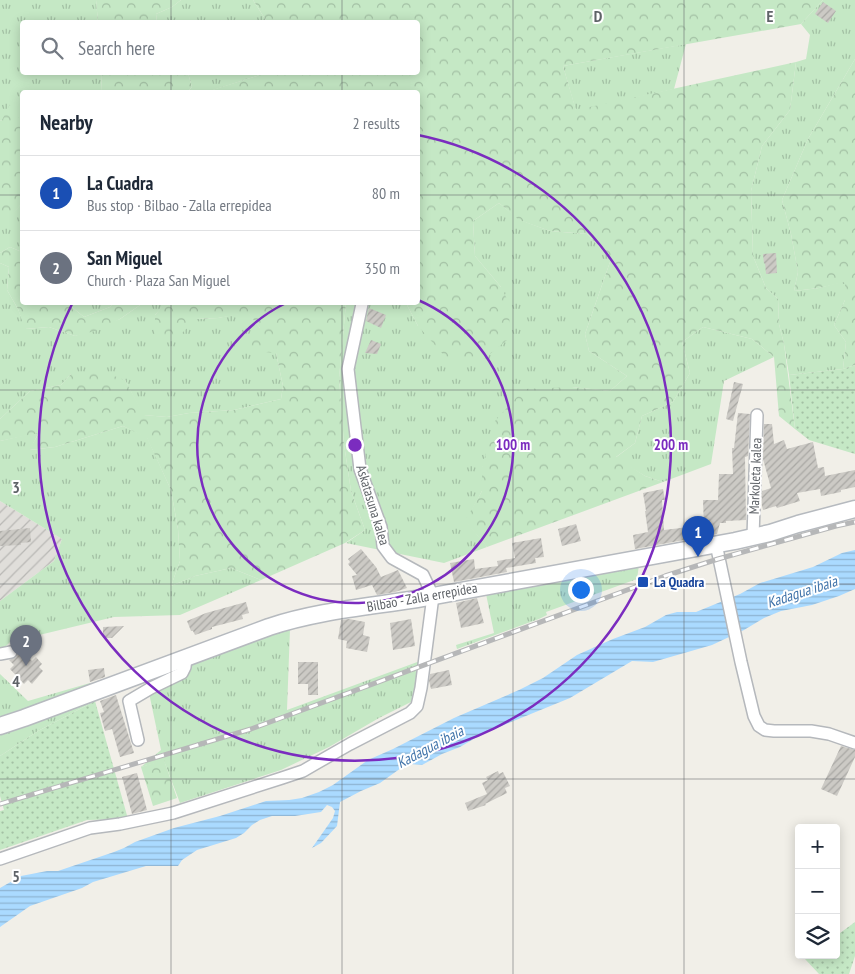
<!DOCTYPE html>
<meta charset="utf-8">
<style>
:root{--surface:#fff;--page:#f6f6f7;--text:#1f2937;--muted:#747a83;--line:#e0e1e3;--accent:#111827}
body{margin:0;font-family:"PT Sans Narrow",sans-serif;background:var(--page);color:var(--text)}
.controls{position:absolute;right:15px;bottom:15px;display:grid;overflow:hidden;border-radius:5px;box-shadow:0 2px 12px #0003}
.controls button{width:45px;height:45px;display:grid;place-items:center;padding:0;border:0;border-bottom:1px solid var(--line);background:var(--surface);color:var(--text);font:25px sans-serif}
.you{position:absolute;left:580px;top:589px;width:18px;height:18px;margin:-12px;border:4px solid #fff;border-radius:50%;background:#1a73e8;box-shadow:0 0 0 8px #1a73e833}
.badge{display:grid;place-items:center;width:32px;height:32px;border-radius:50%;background:var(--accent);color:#fff;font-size:16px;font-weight:700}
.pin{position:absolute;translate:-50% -41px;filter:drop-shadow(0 1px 2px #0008)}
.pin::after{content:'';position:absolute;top:26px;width:18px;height:15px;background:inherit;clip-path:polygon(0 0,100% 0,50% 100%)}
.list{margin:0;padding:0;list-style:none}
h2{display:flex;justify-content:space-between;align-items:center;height:65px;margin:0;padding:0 20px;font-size:21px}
h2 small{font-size:16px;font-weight:400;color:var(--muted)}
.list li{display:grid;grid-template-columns:32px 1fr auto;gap:15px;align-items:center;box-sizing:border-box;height:75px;padding:0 20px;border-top:1px solid var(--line)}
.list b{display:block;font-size:19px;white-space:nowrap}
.list p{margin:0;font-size:16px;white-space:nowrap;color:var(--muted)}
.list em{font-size:16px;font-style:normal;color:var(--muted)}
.icon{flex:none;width:28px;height:28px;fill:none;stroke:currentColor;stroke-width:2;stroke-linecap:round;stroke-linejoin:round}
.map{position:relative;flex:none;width:855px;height:974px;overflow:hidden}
.search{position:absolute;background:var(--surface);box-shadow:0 2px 12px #0003;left:20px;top:20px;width:400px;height:55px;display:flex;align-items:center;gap:12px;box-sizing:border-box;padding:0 18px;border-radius:5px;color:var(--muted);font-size:19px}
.panel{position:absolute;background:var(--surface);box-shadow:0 2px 12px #0003;left:20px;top:90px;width:400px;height:215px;border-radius:5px}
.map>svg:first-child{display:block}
.industrial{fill:url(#industrial-furrows)}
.grass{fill:url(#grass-tufts)}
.forest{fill:url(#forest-crowns)}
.garden{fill:url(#garden-dots)}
.water{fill:url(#water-rules)}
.building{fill:url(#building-hatch)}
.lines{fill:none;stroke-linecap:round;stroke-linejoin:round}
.street-casing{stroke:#b5b8bc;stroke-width:14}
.secondary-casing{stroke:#b6babf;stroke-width:19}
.street{stroke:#fff;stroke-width:11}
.secondary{stroke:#fff;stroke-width:16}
.rail-casing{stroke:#b6b7b8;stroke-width:5}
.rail{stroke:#fff;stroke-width:3;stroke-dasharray:9;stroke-linecap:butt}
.grid{fill:none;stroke:#5f6368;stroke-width:1;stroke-opacity:0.55}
.ring{fill:none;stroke:#7b2cbf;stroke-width:2.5}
.transit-dot{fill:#1a4fb4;stroke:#fff;stroke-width:2}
.labels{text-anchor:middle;stroke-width:4;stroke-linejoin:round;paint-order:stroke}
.street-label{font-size:14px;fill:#5f6368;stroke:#fff}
.transit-label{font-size:14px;font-weight:bold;fill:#164399;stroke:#fff;text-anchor:start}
.water-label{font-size:15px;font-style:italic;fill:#4174aa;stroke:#fff}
.grid-label{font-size:16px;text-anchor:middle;font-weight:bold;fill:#5f6368;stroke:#fff;stroke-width:4;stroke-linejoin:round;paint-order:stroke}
.centre{fill:#7b2cbf;stroke:#fff;stroke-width:2.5}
.ring-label{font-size:15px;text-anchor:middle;font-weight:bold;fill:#7b2cbf;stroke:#fff;stroke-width:4;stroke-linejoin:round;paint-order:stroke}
</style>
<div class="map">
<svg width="855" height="974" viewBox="0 0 855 974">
<defs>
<pattern id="industrial-furrows" width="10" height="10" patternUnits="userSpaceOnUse" patternTransform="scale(1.25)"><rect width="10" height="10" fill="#e0deda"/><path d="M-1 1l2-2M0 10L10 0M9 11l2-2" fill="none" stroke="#b9b8b5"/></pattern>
<pattern id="grass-tufts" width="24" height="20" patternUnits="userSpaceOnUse" patternTransform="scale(1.25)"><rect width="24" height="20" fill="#c5e8c5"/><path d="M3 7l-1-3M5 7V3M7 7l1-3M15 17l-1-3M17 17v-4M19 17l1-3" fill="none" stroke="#a3c0a4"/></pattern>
<pattern id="forest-crowns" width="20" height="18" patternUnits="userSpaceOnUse" patternTransform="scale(1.25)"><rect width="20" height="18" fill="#c5e8c5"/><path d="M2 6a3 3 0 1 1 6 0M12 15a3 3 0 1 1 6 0" fill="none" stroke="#a3c0a4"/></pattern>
<pattern id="garden-dots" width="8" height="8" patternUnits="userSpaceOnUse" patternTransform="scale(1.25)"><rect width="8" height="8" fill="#c5e8c5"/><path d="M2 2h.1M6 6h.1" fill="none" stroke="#a3c0a4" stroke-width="1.8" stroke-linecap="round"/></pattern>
<pattern id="water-rules" width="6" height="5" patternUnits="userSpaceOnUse" patternTransform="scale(1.25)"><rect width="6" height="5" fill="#aadaff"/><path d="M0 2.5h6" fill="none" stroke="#8eb4d2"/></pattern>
<pattern id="building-hatch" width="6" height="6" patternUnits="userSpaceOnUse" patternTransform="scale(1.25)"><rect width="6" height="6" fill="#cccac5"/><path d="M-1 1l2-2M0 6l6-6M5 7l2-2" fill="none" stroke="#a9a8a4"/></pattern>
</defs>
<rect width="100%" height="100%" fill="#f1efe8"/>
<path class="industrial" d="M0,501L62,539L54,561L0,601Z"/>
<path class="grass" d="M0,0H96L98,22H22V72L101,73L102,92H22V123L2,120L0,121Z
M181,0H253L267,22H157L156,14L172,7Z
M823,0H855V59L808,139L782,200L791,234L798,272L794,291L819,288L845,281V300L834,325L846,342L843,369L789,375L784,344L779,324L778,299L766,288L753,256L751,191L762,146L790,110L796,62L806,59L810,35L801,24Z
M686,44L674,89L576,111L563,66Z
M188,73H262L257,76L213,90L212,92H187L192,87Z
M22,203V252L10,247L0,253V214L13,213Z
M499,203L520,220L550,231L587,234L611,259L585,334L589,351L627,376L610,391L572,387L482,467V491L466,521L487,547L444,563L346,543L365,530L351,491L344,444L339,378L346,303H406L418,326L501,287L475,256L473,221Z
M0,263L9,267L7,290L18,309L26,329L49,327L75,336L120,319L143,303H166L155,315L195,319L218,318L248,312L260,328L276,353L283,386L281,399L234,410L189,413L167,417L143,415L125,380L71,374L61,385L30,391L0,419Z
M67,303H114L110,307L84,317Z
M703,327L752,339L774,357L724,381L711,464L663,482L645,476L615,458L635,443L642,416L673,402L690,373L682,342Z
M123,426L147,437L171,490L178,529L180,561L171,586L195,576L231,568L261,580L180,615L114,617L10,642L0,652V601L54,561L62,539L0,501V441L39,432L30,450L55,447Z
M639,565L637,579L546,612L547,615L539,619L457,649L456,645L494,633L486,594Z
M290,629L287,710L420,661L413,701L379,718L329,747L281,770L180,803L164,761L141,767L161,750L149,693L189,665Z
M0,674L28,701L90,683L95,701L38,731L0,756Z"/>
<path class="forest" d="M96,0H181L172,7L156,14L157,22H98Z
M253,0H823L801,24L563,66L576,110L796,62L790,110L762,146L751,191L753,256L766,288L778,299L779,324L784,344L795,429L779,416L774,357L752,339L703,327L682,342L690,373L673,402L642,416L635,443L616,457L645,476L663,482L487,547L465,521L482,491V467L495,421L524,389L572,387L610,391L627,376L589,351L585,334L611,259L587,234L550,231L519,220L499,203L473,221L475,256L501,287L511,307L507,340L480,362L448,360L418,326L406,303L418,302V92H212V90L257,76L262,73L418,72V22H267Z
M855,59V365L843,369L846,342L834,325L845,300V282L819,288L794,291L798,272L791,234L782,200L808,139Z
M101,73H188L192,87L187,92H102Z
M10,104L22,123V203L13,214H0V121L2,120Z
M10,247L22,252V302L67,303L84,317L110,307L114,303H143L120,319L99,330L75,336L49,327L25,329L18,309L7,290L9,267L0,263V253Z
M166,302L346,303L339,378L344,444L351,491L365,530L345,543L261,580L231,568L195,576L171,586L180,561L178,529L171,490L147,438L123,426L55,447L29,450L39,433L0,441V419L30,391L61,385L71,374L98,370L125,380L144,415L167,417L189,413L234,410L281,399L283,386L276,353L253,351L247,335L260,328L248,313L218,318L196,319L174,341L155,336V315Z
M164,760L177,798L153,806L141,767Z"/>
<path class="garden" d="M855,365V454L809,440L795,429L789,375L843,369Z
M95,701L128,819L87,820L0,850V811L4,810L0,796V756L38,731Z
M855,922V956L849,974H819L805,959L810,955H836V936Z"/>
<path class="water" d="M855,550V589L839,596L812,605L781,611L764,618L744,630L712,645L653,662L632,661L570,698L482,734L460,747L442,754L422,765L410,764L401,768L380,783L361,791L340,802L337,826L321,843L312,848L333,818L335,811L332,807L327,805L321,812L295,816H272L260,820L252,825L244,833L236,838L197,850L182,860L178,866H146L93,882L82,888L30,906L0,927V888L21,876L47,871H58L114,852L124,848L135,842L174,828L220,816L266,801L289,800L302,798L319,792L333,785L368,760L393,749L454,718L519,690L543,678L577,655L613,639L645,627L666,615L677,612H696L740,594L760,583L813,567L842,553Z"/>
<path class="building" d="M823,2L836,11L828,23L815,14Z
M776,253L777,273L766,274L765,263L764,264L763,254Z
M369,308L386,315L381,328L366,321Z
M371,340L381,344L377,354L365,353Z
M734,382L743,384L733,421L726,419Z
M738,413L750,414L748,456L745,457L746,520L726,521V523H720L717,534L635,549L633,535L648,532L645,511H646L643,493L663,489L665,500H662L664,530L689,527L704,528L703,500H718L719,474H733L732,448H734Z
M764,424H772L774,444L784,440L787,449L813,442L818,468L824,467L825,476L855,470V487L841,490V492L821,496L820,489L797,493L800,501L777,508L776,506L763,510L762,506V491L771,488L763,459Z
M576,524L581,541L562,546L558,529Z
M30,528L31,542L21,543V545L0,546V531Z
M541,538L544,557L535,558L536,563L506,568L507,572L454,582L450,563L474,559L475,569L498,566L497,561L515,558L512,543Z
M361,549L376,567L381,577L398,570L407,588L395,592L377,595L372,585L356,590L352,576L357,575L348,564L350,562L348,559Z
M477,598L484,623L461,628L456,603Z
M246,602L249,613L242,615L243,619L212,627V629L195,635L193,631H191L187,621L206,613Z
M349,619L365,622L363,635L370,637L367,652L346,648L347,641L338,639L341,620Z
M411,619L415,646L393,650L390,623Z
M124,626L112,638H103V627Z
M21,650L32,661L36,657L42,664L39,667L43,671L32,684L28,680L24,684L10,669L14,665L9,660L16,657L18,652Z
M298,662H318V695H308V684H298Z
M104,668L105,677L90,682L88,670Z
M449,670L452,685L431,689L429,681L430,674Z
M116,695L134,753L120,757L112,729L105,731L100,713L104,712L100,701Z
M841,746L855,750V757L837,796L821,789Z
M498,771L499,774L503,772L510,786L505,788L507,793L485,804L486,805L468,811L465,803L487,794L482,783L488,780L486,777Z
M137,773L147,810L132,814L122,777Z"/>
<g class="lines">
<defs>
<path id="street" d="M753,537L757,415
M716,544L741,662L754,716L759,726L765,730L774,731H811L829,734L855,743
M0,654L11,652
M138,740L129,701L151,688L182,673L185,667L186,658
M0,859L90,828L120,824L173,813L282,778L303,771L315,764L350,744L410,713L417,706L421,688L433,596L423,575L392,558L383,546L381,527L360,469L348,369L362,304"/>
<path id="secondary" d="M0,726L24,718L269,627C317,611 367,607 417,599L735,541L770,533L798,524L855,509"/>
</defs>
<use href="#street" class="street-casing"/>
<use href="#secondary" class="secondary-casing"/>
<use href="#street" class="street"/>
<use href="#secondary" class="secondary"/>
<defs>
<path id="rail" d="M0,804L251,729L665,576L718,559L836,526L855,522"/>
</defs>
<use href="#rail" class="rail-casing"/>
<use href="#rail" class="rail"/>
</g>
<path class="grid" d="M171,0V22M342,0V22M513,0V974M684,0V974M171,72V92M342,72V92M0,195H22M418,195H855M171,302V974M342,302V974M0,390H855M0,584H855M0,779H855"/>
<g class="ring">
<path d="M418 300A158 158 0 1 1 286 303"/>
<path d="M418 135A316 316 0 1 1 72 304"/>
</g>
<rect class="transit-dot" x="637" y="576" width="12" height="12" rx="2.5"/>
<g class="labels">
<g class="street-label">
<text transform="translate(755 476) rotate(-88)" y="5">Markoleta kalea</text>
<text transform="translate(373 505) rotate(73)" y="5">Askatasuna kalea</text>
<text transform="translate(422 597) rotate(-10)" y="5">Bilbao - Zalla errepidea</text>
</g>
<g class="transit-label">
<text x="654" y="587">La Quadra</text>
</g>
<g class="water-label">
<text transform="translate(802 592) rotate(-18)" y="5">Kadagua ibaia</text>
<text transform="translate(430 747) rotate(-28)" y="5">Kadagua ibaia</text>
</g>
</g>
<g class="grid-label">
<text x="598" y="22">D</text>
<text x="770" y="22">E</text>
<text x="16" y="493">3</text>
<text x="16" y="687">4</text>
<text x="16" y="882">5</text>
</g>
<circle cx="355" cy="445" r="8" class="centre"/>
<g class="ring-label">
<text x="513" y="450">100 m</text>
<text x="671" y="450">200 m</text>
</g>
</svg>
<div class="controls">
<button>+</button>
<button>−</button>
<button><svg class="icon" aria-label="layers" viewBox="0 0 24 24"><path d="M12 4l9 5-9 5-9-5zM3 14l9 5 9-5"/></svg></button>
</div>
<div class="you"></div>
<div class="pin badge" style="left:698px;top:557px;background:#1a4fb4">1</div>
<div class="pin badge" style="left:26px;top:666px;background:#6b7280">2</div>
<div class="search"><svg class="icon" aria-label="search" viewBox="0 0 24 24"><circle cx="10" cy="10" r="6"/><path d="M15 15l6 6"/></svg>Search here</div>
<section class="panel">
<h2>Nearby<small>2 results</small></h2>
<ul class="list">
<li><span class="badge" style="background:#1a4fb4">1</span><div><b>La Cuadra</b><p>Bus stop · Bilbao - Zalla errepidea</p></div><em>80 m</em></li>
<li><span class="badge" style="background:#6b7280">2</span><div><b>San Miguel</b><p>Church · Plaza San Miguel</p></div><em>350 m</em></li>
</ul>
</section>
</div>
